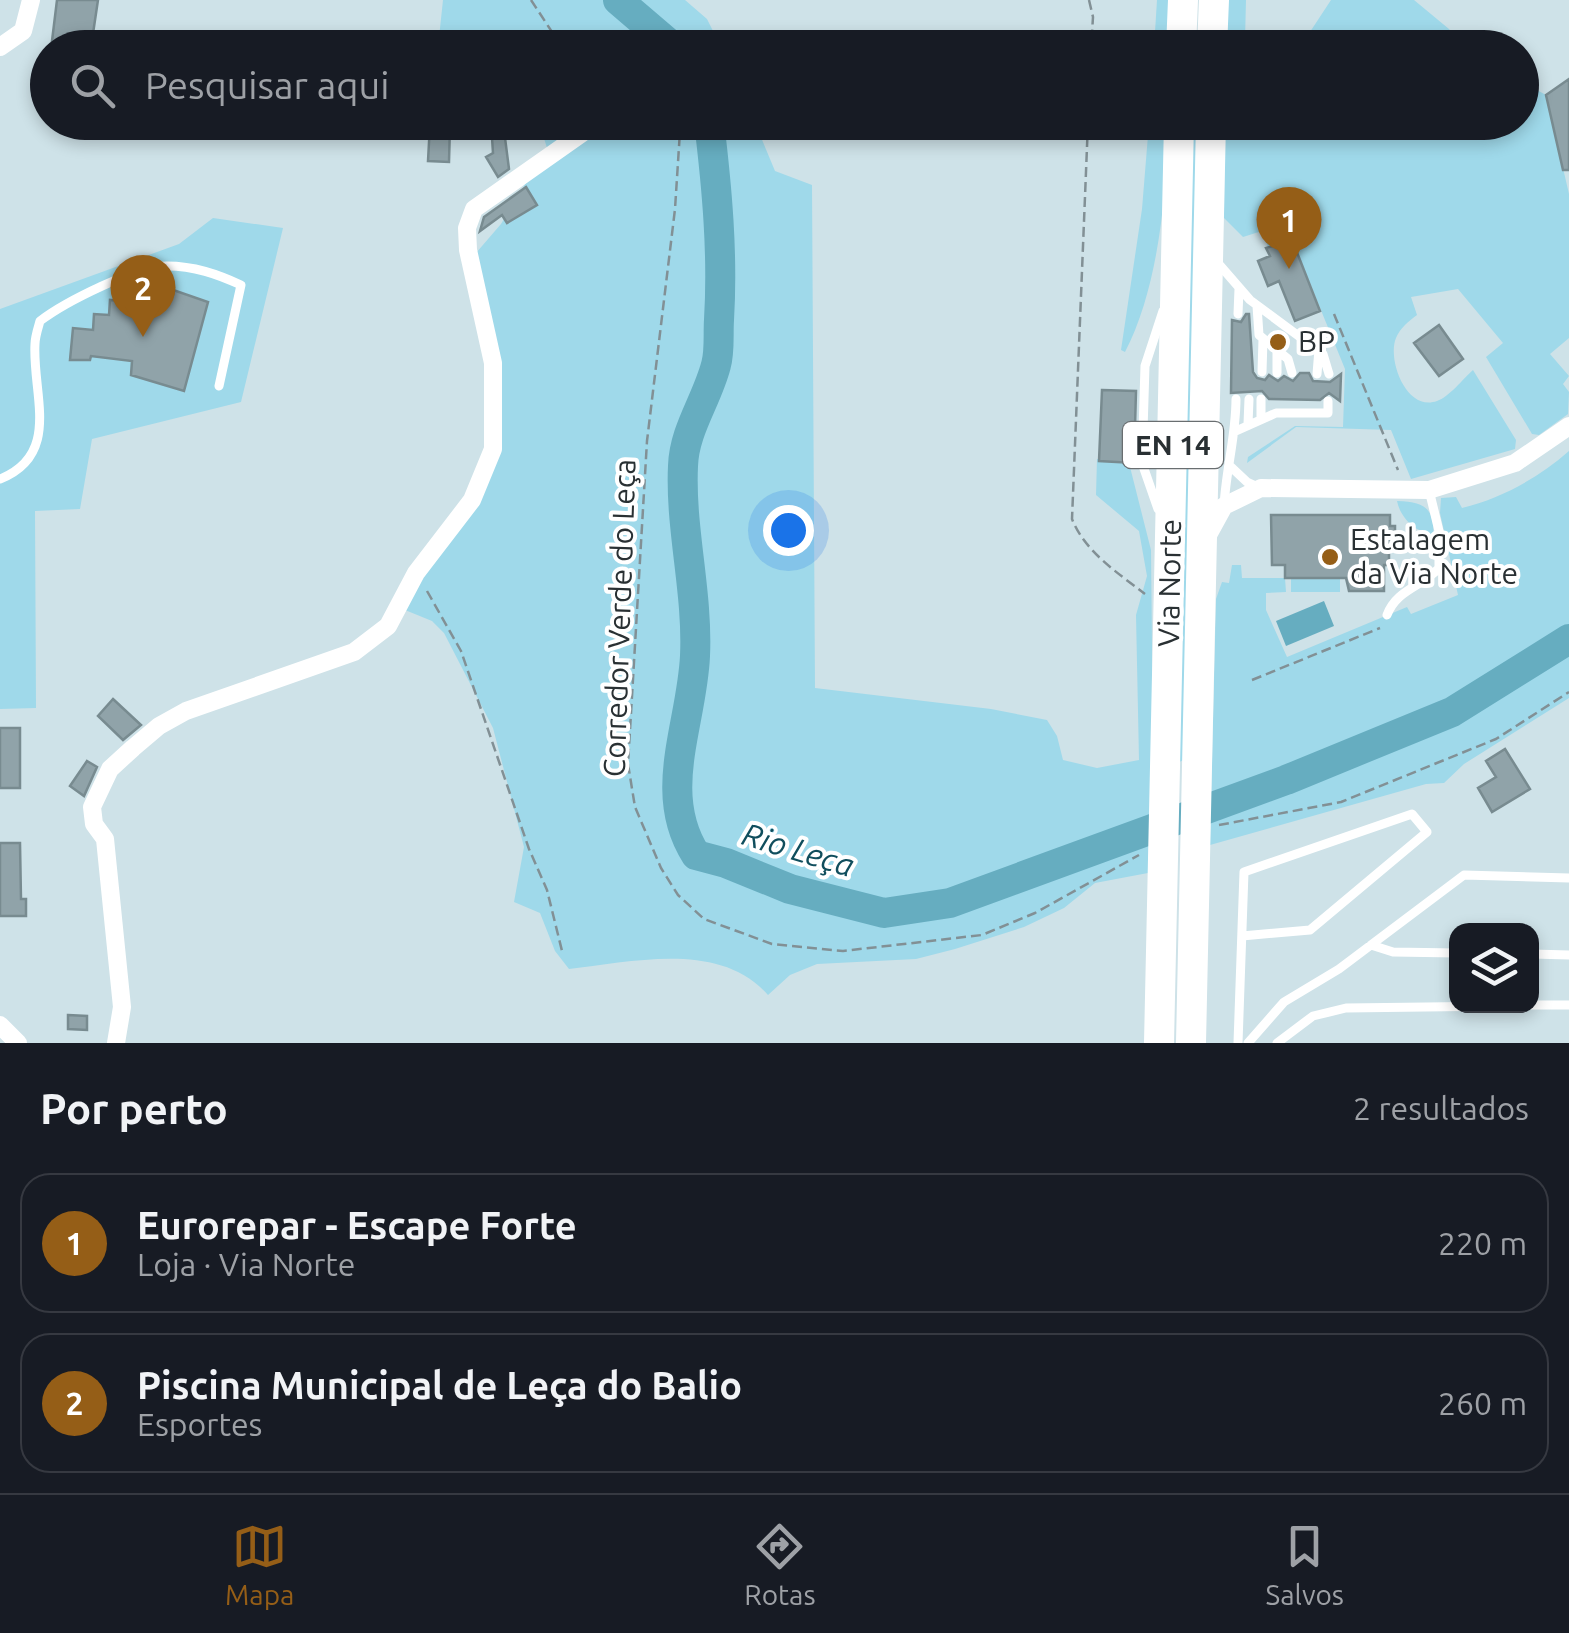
<!DOCTYPE html>
<html lang="pt">
<meta charset="utf-8">
<style>
:root{--surface:#171b24;--page:#242831;--text:#f1f3f6;--muted:#9ea1a6;--line:#363941;--accent:#955e17}
body{margin:0;font-family:Ubuntu,sans-serif;background:var(--page);color:var(--text)}
.controls{position:absolute;right:30px;bottom:30px;display:grid;overflow:hidden;border-radius:20px;box-shadow:0 5px 15px #0003}
.controls button{width:90px;height:90px;display:grid;place-items:center;padding:0;border:0;border-bottom:2px solid var(--line);background:var(--surface);color:var(--text);font:50px sans-serif}
.you{position:absolute;left:788px;top:530px;width:35px;height:35px;margin:-25px;border:8px solid #fff;border-radius:50%;background:#1a73e8;box-shadow:0 0 0 15px #1a73e833}
.badge{display:grid;place-items:center;width:65px;height:65px;border-radius:50%;background:var(--accent);color:#fff;font-size:32px;font-weight:700}
.pin{position:absolute;translate:-50% -82px;filter:drop-shadow(0 2px 5px #0008)}
.pin::after{content:'';position:absolute;top:52px;width:35px;height:30px;background:inherit;clip-path:polygon(0 0,100% 0,50% 100%)}
.list{margin:0;padding:0;list-style:none}
h2{display:flex;justify-content:space-between;align-items:center;height:130px;margin:0;padding:0 40px;font-size:42px}
h2 small{font-size:32px;font-weight:400;color:var(--muted)}
.list li{display:grid;grid-template-columns:65px 1fr auto;gap:30px;align-items:center;box-sizing:border-box;height:140px;margin:0 20px 20px;padding:0 20px;border:2px solid var(--line);border-radius:30px}
.list b{display:block;font-size:38px;white-space:nowrap}
.list p{margin:0;font-size:32px;white-space:nowrap;color:var(--muted)}
.list em{font-size:32px;font-style:normal;color:var(--muted)}
.icon{flex:none;width:55px;height:55px;fill:none;stroke:currentColor;stroke-width:2;stroke-linecap:round;stroke-linejoin:round}
.map{position:relative;flex:none;width:1569px;height:1043px;overflow:hidden}
.search{position:absolute;background:var(--surface);box-shadow:0 5px 15px #0003;left:30px;right:30px;top:30px;height:110px;display:flex;align-items:center;gap:25px;box-sizing:border-box;padding:0 35px;border-radius:55px;color:var(--muted);font-size:38px}
.sheet{height:450px;background:var(--surface)}
nav{display:flex;justify-content:space-around;align-items:center;box-sizing:border-box;height:140px;border-top:2px solid var(--line);background:var(--surface);font-size:28px;color:var(--muted)}
nav a{display:grid;justify-items:center;gap:5px}
nav .on{color:var(--accent)}
.map>svg:first-child{display:block}
.green{fill:#9fd9ea}
.water{fill:#66adc0}
.lines{fill:none;stroke-linecap:round;stroke-linejoin:round}
.river{stroke:#66adc0;stroke-width:30}
.building{fill:#90a3a9;stroke:#788b90;stroke-width:2.5}
.path{stroke:#829095;stroke-width:2.5;stroke-dasharray:10 5;stroke-linecap:butt}
.service{stroke:#fff;stroke-width:9}
.minor{stroke:#fff;stroke-width:18}
.trunk{stroke:#fff;stroke-width:30}
.poi-dot{fill:#955e17;stroke:#fff;stroke-width:4}
.labels{text-anchor:middle;stroke-width:8;stroke-linejoin:round;paint-order:stroke}
.shield{fill:#fff;stroke:#696e70;stroke-width:2.5}
.shield-label{font-size:28px;font-weight:bold;fill:#293033}
.poi-label{font-size:30px;fill:#293033;stroke:#fff;text-anchor:start}
.street-label{font-size:30px;fill:#293033;stroke:#fff}
.water-label{font-size:32px;font-style:italic;fill:#104e5d;stroke:#fff}
</style>
<div class="map">
<svg width="1569" height="1043" viewBox="0 0 1569 1043">
<rect width="100%" height="100%" fill="#cee2e8"/>
<path class="green" d="M443,0H685L707,19L721,47H438Z
M1157,0H1171L1170,47L1154,48Z
M1228,0H1246L1245,40L1258,47L1227,48Z
M1331,0H1414L1449,29L1463,47H1264L1308,35Z
M1522,82L1546,95L1569,194V338L1550,354L1569,376L1563,384L1569,392L1568,414L1539,435L1532,434L1486,357L1503,343L1458,289L1411,297L1417,315C1409,321 1400,328 1396,338C1387,359 1406,412 1437,401C1449,397 1463,379 1473,370L1516,440L1515,449L1411,479L1391,430L1296,427L1247,463L1248,457L1295,426L1343,427L1345,369L1289,232L1273,231V245L1268,247L1262,231L1243,237L1224,218L1225,123L1522,122Z
M1199,122L1186,759L1177,763L1190,123Z
M539,123H755L775,171L812,185L815,688L991,709L1047,720L1057,736L1063,760L1097,768L1139,760L1136,615L1147,576L1139,531L1096,495L1097,459H1128L1151,550L1153,745L1148,873L1095,883L1064,908L1024,927L955,949L916,959L817,964L790,975L768,995C720,940 632,962 569,969L555,951L540,913L514,902L524,847L493,728L444,633L432,621L405,610L501,432L476,253L501,224L539,161L549,154Z
M1149,123H1168C1167,194 1158,289 1125,352L1121,350L1142,209Z
M213,218L283,228L241,402L92,439L80,509L35,511L36,708L0,709V309L179,244Z
M1569,451V698L1464,764L1444,783L1426,784L1210,845L1216,599L1222,582L1229,583L1232,565H1241L1242,578H1285L1286,592L1266,593V610L1287,657L1407,607L1411,614L1458,595L1440,513L1441,498L1456,497L1462,508C1502,498 1538,478 1569,451Z
M1397,501C1437,502 1433,517 1434,552H1430V533C1415,532 1400,517 1397,501Z
M1291,578H1340V592H1291Z"/>
<path class="water" d="M1324,601L1334,626L1286,646L1276,621Z"/>
<g class="lines">
<path class="river" d="M618,0L674,48
M709,122C717,188 723,254 719,320C718,334 720,351 716,365C707,400 684,430 683,466C680,529 698,592 695,656C692,724 656,793 696,855L726,863L790,889L884,913L950,903L1286,780L1452,712L1569,639"/>
</g>
<path class="building" d="M57,0H98L91,47L52,41Z
M1569,79V170H1563L1546,95Z
M491,122H503L509,169L498,177L486,157L493,153Z
M430,124L450,125L449,162L428,161Z
M526,187L537,205L507,223L502,215L480,231L484,217Z
M1273,231L1289,232L1320,311L1295,321L1279,281L1268,286L1258,261L1270,256L1266,248L1273,246Z
M141,282L156,284L208,302L184,391L131,375L132,361L91,356L90,360H70L73,328L93,330L94,314L109,315L110,300L139,303Z
M1246,314H1249L1253,372L1257,378L1265,380L1269,375L1278,381L1284,376L1293,381L1300,373H1309L1313,381L1330,382L1341,374L1340,401L1329,393L1320,400L1269,399L1262,391L1231,393L1232,320L1241,322Z
M1439,325L1463,359L1439,376L1414,343Z
M1102,390L1136,391L1134,463L1099,461Z
M1271,515H1390V526H1395V533L1409,540L1400,549L1389,550V565H1384V591H1349L1346,578H1285V565H1272Z
M113,699L141,725L123,740L98,716Z
M0,728H20V788H0Z
M1505,749L1530,789L1492,812L1478,788L1496,777L1486,761Z
M87,761L97,767L84,796L70,786Z
M0,843H20L21,899H26V916H0Z
M68,1015L87,1016V1030L68,1029Z"/>
<g class="lines">
<path class="path" d="M531,0L556,38L570,48
M1089,0L1093,17L1091,48
M676,122L680,131L675,209L647,441L628,764L635,807L661,868L678,895L704,919L772,944L843,951L982,935L1035,913L1139,855
M1088,122L1072,519C1085,552 1118,573 1145,594
M1334,314L1398,470
M427,591L461,651L529,849L547,890L563,955
M1252,680L1380,628
M1219,825L1341,802L1496,739L1569,692"/>
<path class="service" d="M1217,262L1250,300L1323,354L1329,374
M1257,306L1259,335L1288,359L1292,373
M1238,314L1239,289
M1277,349V373
M1262,372L1263,339
M1317,374L1319,349
M1261,418V399
M1248,424L1249,399
M1236,431L1276,413H1328V401
M1230,466L1247,482L1258,487
M0,479C62,454 32,394 35,344C35,337 38,328 40,321C65,302 136,266 167,266C194,266 217,274 241,285L219,386
M1224,506C1226,469 1236,436 1236,399
M1158,509L1142,463L1145,366L1163,311
M1387,615C1397,589 1422,587 1439,568V531L1429,490
M1371,945L1393,952L1456,953
M1532,954L1569,955
M1532,1005H1569
M1238,1043L1244,872L1412,814L1427,832L1310,930L1242,936
M1248,1043L1284,1002L1339,969L1464,875L1569,878
M1277,1043L1313,1016L1346,1008L1505,1006"/>
<path class="minor" d="M0,47L23,31L31,0
M1207,537L1224,506L1261,488L1429,490L1515,463L1569,426
M0,1025L18,1043
M116,1043L122,1007L105,839L94,824L92,807L110,769L133,748L159,726L186,711L354,652L388,626L416,573L472,500L493,449V363L468,250L467,228L474,209L598,122"/>
<path class="trunk" d="M1181,48L1183,0
M1212,48L1214,0
M1159,1043L1179,122
M1191,1043L1211,122"/>
</g>
<g class="poi-dot">
<circle cx="1278" cy="342" r="10"/>
<circle cx="1330" cy="557" r="10"/>
</g>
<g class="labels">
<rect class="shield" x="1123" y="422" width="100" height="46" rx="8"/>
<g class="shield-label">
<text x="1173" y="455">EN 14</text>
</g>
<g class="poi-label">
<text x="1298" y="352">BP</text>
<text x="1350" y="550">Estalagem<tspan x="1350" dy="34">da Via Norte</tspan></text>
</g>
<g class="street-label">
<text transform="translate(1170 583) rotate(-89)" y="10">Via Norte</text>
<text transform="translate(620 618) rotate(-88)" y="10">Corredor Verde do Leça</text>
</g>
<g class="water-label">
<text transform="translate(798 850) rotate(17)" y="11">Rio Leça</text>
</g>
</g>
</svg>
<div class="controls">
<button><svg class="icon" aria-label="layers" viewBox="0 0 24 24"><path d="M12 4l9 5-9 5-9-5zM3 14l9 5 9-5"/></svg></button>
</div>
<div class="you"></div>
<div class="pin badge" style="left:1289px;top:269px">1</div>
<div class="pin badge" style="left:143px;top:337px">2</div>
<div class="search"><svg class="icon" aria-label="search" viewBox="0 0 24 24"><circle cx="10" cy="10" r="6"/><path d="M15 15l6 6"/></svg>Pesquisar aqui</div>
</div>
<section class="sheet">
<h2>Por perto<small>2 resultados</small></h2>
<ul class="list">
<li><span class="badge">1</span><div><b>Eurorepar - Escape Forte</b><p>Loja · Via Norte</p></div><em>220 m</em></li>
<li><span class="badge">2</span><div><b>Piscina Municipal de Leça do Balio</b><p>Esportes</p></div><em>260 m</em></li>
</ul>
</section>
<nav>
<a class="on"><svg class="icon" aria-label="map" viewBox="0 0 24 24"><path d="M3 6l6-2 6 2 6-2v14l-6 2-6-2-6 2zM9 4v14M15 6v14"/></svg>Mapa</a>
<a><svg class="icon" aria-label="directions" viewBox="0 0 24 24"><path d="M12 3l9 9-9 9-9-9zM9 14v-3h6M13 9l2 2-2 2"/></svg>Rotas</a>
<a><svg class="icon" aria-label="saved" viewBox="0 0 24 24"><path d="M7 4h10v16l-5-4-5 4z"/></svg>Salvos</a>
</nav>
